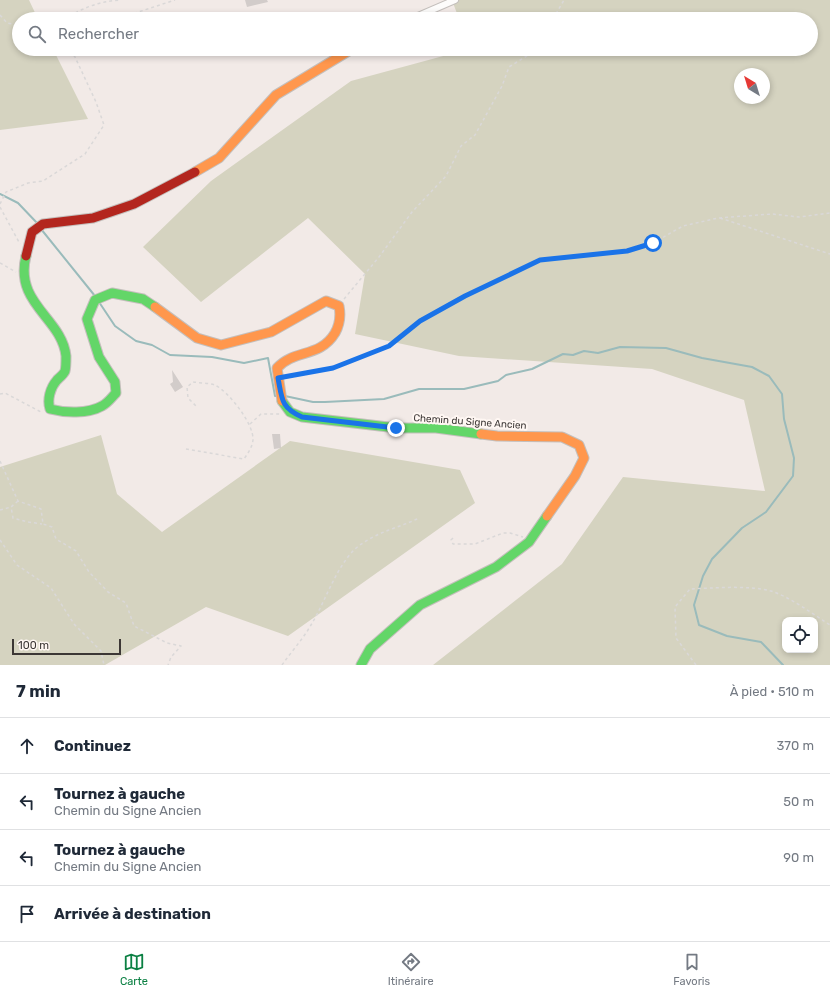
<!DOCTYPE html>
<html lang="fr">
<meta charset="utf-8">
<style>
:root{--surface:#fff;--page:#f2f2f3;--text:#1f2937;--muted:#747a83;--line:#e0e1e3;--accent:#0b8043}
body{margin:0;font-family:Rubik,sans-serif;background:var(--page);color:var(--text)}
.controls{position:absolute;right:12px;bottom:12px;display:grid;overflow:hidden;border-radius:8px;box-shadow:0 2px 6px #0003}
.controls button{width:36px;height:36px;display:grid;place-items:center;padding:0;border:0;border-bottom:1px solid var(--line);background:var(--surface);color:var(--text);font:20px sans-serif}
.compass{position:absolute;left:734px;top:68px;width:36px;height:36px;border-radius:50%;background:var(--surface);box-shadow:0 2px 6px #0003;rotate:322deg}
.scale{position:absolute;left:12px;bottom:10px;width:109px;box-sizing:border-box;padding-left:4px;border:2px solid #3c3735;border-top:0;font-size:11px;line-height:14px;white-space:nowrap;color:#3c3735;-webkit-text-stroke:3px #fff7f3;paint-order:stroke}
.stop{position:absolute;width:12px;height:12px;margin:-9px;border:3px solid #1a73e8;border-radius:50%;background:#fff}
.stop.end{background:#1a73e8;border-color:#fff;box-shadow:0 1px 4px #0008}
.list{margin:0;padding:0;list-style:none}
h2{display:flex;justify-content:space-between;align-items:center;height:52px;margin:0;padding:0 16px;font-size:17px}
h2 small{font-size:13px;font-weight:400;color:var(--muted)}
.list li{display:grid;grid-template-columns:26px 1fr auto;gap:12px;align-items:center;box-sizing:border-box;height:56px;padding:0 16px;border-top:1px solid var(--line)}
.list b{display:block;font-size:15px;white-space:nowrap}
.list p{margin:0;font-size:13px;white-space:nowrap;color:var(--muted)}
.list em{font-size:13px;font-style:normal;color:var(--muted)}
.icon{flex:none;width:22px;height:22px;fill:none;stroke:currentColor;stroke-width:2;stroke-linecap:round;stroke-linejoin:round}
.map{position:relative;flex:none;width:830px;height:665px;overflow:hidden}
.search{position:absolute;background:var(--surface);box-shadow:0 2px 6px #0003;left:12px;right:12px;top:12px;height:44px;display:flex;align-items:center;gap:10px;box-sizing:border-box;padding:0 14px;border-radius:22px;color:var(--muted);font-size:15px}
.sheet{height:276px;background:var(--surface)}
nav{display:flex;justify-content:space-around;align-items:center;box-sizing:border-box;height:56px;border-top:1px solid var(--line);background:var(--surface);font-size:11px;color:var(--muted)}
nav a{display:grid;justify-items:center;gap:2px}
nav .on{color:var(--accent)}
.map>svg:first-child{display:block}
.green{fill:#d5d3c0;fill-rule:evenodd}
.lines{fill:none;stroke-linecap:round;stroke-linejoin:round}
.stream{stroke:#9abbbb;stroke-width:2}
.building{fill:#d2ccca}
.street-casing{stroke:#c4bfbc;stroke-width:8}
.fast-casing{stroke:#c4bfbc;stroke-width:11}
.slow-casing{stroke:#c4bfbc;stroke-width:11}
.jam-casing{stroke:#c4bfbc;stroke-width:11}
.path{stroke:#dad8d8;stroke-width:1.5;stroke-dasharray:3 3;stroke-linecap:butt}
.street{stroke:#fdfcfb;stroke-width:6}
.fast{stroke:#63d668;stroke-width:9}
.slow{stroke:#ff974d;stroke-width:9}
.jam{stroke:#b3261e;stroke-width:9}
.route{stroke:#1a73e8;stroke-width:5}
.labels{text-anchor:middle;stroke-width:4;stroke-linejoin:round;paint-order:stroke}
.street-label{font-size:10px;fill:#3c3735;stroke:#fff7f3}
</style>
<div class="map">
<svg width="830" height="665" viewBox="0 0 830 665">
<rect width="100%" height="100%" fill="#f2eae7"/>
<path class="green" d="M0,0H29L38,19H19V49H53L88,119L0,130Z
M452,0H830V665H433L562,564L623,477L765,491L744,400L652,369L459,356L355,334L365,274L308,218L201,302L143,247L211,181L351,81L469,49H811V19H459ZM740,74H764V98H740ZM785,620H815V650H785Z
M101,435L117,494L162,532L290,441L460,470L475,503L288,636L206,607L105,665H0V467Z"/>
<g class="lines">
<path class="stream" d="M0,194L18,203L38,224
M41,229L95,296
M99,302L115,326L136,341L152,345L170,355L212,357L244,363L268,358L275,396H277
M285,396L313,402H325L384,399L419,389H464L498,381L506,375L532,369L563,354L573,355L584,351L598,353L620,347L666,348L702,358L752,367L769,376L782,394L784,419L794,458L793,476L766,512L742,528L712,559L703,576L694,605L699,625L727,636L761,642L783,665"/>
</g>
<path class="building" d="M245,0H267L268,2L247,7Z
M172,370L183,387L175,392L170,384L173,382Z
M272,434H280L281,448L274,449Z"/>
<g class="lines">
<defs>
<path id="street" d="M411,19L455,0"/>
<path id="fast" d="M26,256C14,304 62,318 66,356C66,359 66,368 65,371C64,374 59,378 57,380C50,388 47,400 50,409C65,413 88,414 102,406C108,403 112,397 116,393L115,382L99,357L87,319L95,300L112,293L143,299L155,307
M282,401L290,412L302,417L397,428H436L481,434
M361,665L370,649L420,605L496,567L529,542L547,516"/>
<path id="slow" d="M195,172L219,158L276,95L352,49
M155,307L197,338L221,345L271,332L326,301L339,306C341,316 340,324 335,333C320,358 294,349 277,368L282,401
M481,434L497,436L562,437L579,445L584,458L575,476L547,516"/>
<path id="jam" d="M26,256L32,232L43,224L93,218L134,204L195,172"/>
</defs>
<use href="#street" class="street-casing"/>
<use href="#fast" class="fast-casing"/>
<use href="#slow" class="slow-casing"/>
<use href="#jam" class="jam-casing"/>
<path class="path" d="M0,15L7,23L19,25
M65,19C82,8 100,1 121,0
M91,19L97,16L104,19
M117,19L175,0
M553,19L564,0
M0,204L6,192L28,183L43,181L85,154L104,125L96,102L75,57L69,49
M0,207L20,244
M720,218L830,254
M0,263L16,272
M344,299L379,257L412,212L446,176L461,146L475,135L502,86L509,67L538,49
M286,376L333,367L389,345L420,321L465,296L540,260L627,251L653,243L683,226L718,218L772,214L799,217L830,213
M0,394L5,393L41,412L43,411
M250,424L261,414H282
M186,449L244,459C248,453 252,448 253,440C254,424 229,392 215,385C209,383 200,383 193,382L187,387L188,398L197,407
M0,461L18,501L41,509L43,524L52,527L56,539L76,551L89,572L108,592L126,603L134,626L167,643L181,646L171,657L168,665
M18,501L11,507L13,518L28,522L42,524
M0,510L11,507
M453,538L451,540L453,544H475L503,533H510L523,537
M0,540L17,565L51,588L74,624L101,651L104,665
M282,665C291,652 303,639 311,625C326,601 339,557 363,543C380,531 401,527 419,518
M696,665L676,638L675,607L690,589C713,588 749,585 771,591C792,598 811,613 830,625"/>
<use href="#street" class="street"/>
<use href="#fast" class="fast"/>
<use href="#slow" class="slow"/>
<use href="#jam" class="jam"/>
</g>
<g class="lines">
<path class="route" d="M396,428L302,417C281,408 282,399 278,378L333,368L389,346L420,321L465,296L540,260L627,251L653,243"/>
</g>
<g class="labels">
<g class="street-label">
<text transform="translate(470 421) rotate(4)" y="4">Chemin du Signe Ancien</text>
</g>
</g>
</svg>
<div class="controls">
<button><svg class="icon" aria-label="locate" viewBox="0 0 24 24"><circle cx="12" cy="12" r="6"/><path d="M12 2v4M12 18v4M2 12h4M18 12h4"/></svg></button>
</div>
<svg class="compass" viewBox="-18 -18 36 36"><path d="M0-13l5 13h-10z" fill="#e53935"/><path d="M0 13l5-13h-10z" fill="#747a83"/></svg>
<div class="scale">100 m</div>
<div class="stop" style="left:653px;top:243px"></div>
<div class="stop end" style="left:396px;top:428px"></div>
<div class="search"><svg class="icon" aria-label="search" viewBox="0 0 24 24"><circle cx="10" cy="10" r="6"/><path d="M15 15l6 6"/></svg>Rechercher</div>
</div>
<section class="sheet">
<h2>7 min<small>À pied · 510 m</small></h2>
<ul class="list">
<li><svg class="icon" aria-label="ahead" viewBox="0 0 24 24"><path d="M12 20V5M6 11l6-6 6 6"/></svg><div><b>Continuez</b></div><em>370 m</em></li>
<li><svg class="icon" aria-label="left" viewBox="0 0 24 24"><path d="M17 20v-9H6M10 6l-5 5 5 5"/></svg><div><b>Tournez à gauche</b><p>Chemin du Signe Ancien</p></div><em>50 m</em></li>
<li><svg class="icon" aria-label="left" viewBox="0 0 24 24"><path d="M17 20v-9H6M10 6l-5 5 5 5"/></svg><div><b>Tournez à gauche</b><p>Chemin du Signe Ancien</p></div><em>90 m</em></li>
<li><svg class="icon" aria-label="arrive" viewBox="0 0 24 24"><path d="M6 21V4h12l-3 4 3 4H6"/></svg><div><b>Arrivée à destination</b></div></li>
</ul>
</section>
<nav>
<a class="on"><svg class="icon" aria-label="map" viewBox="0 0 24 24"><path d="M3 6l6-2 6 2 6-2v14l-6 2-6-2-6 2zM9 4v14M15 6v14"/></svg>Carte</a>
<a><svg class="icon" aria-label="directions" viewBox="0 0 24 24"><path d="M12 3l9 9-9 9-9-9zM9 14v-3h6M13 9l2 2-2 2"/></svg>Itinéraire</a>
<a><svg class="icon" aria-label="saved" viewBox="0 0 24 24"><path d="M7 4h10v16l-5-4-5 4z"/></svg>Favoris</a>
</nav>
